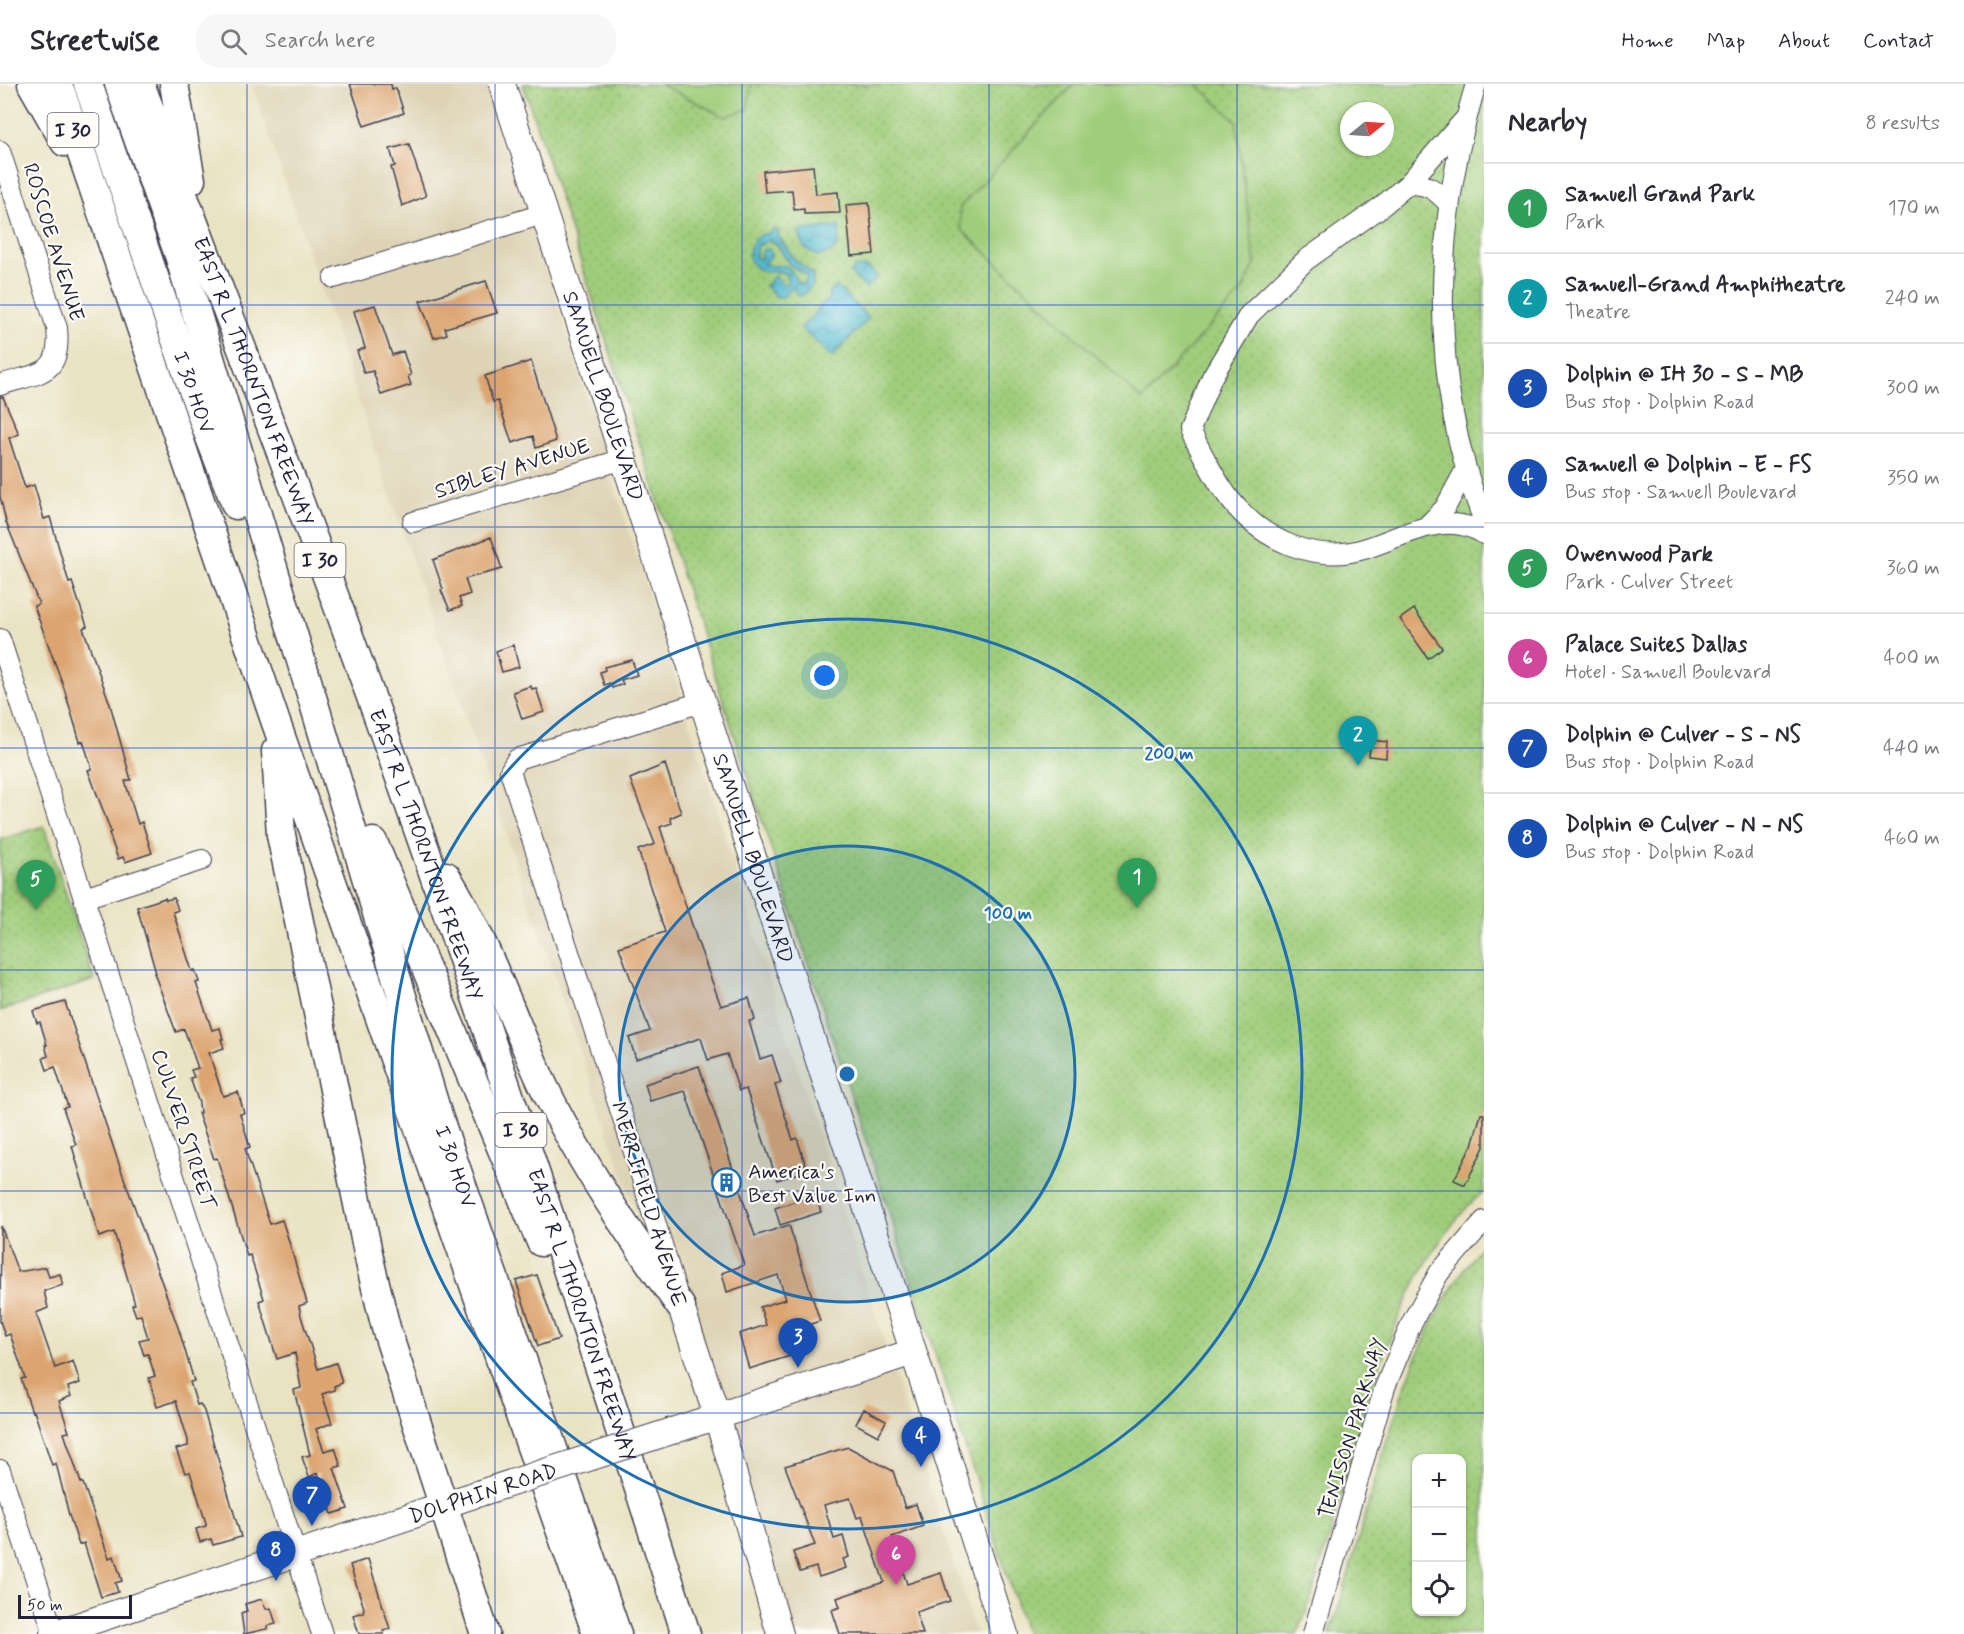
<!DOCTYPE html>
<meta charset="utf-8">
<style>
:root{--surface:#fff;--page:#f7f7f7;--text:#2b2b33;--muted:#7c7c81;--line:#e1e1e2;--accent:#d93025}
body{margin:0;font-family:Mynerve,sans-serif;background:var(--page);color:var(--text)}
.controls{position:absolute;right:18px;bottom:18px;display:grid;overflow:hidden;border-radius:12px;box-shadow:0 2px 4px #0004}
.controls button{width:54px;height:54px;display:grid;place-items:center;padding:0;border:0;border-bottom:2px solid var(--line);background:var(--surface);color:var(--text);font:30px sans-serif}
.compass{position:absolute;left:1340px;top:18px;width:54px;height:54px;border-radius:50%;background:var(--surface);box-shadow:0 2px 4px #0004;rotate:72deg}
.scale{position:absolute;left:18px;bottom:15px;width:114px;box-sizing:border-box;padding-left:6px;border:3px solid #22223b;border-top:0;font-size:16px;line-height:21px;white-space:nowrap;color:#22223b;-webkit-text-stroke:4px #fdfcf7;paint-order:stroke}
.you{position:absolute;left:825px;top:592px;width:21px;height:21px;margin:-15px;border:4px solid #fff;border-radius:50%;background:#1a73e8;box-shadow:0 0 0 9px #1a73e833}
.badge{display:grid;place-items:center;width:39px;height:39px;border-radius:50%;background:var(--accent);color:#fff;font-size:20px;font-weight:700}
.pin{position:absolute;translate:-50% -50px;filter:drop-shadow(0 2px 3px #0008)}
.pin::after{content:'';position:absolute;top:32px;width:21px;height:18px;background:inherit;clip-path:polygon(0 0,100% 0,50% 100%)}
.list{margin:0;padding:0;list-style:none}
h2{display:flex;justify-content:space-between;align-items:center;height:78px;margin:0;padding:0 24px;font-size:26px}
h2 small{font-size:20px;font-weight:400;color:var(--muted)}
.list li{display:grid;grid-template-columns:39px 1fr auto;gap:18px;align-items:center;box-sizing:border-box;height:90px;padding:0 24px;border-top:2px solid var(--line)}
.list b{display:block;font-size:22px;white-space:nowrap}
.list p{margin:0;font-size:20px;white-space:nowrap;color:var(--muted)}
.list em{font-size:20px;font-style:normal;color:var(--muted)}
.icon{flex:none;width:33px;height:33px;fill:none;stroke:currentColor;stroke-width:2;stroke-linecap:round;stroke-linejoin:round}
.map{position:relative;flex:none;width:1484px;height:1550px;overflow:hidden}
header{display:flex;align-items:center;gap:36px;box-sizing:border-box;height:84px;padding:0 30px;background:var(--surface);border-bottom:2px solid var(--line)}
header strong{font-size:28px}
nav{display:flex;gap:33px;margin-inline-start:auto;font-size:21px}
.search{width:420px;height:54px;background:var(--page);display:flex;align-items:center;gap:15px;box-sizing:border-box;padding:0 21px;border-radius:24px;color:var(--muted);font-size:22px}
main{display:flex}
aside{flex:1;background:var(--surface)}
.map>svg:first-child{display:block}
.built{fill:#ded3b5}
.grass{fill:url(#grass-dots);stroke:#61785b;stroke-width:1.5;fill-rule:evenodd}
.pitch{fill:#a0cd7b;stroke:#61785b;stroke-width:1.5}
.water{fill:url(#water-waves);stroke:#3a6e86;stroke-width:1.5;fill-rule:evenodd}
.building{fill:#dba470}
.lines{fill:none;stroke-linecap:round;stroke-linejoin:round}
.minor-casing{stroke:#403f4f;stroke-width:22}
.major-casing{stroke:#403f4f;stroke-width:28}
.highway-casing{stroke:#403f4f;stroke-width:31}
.minor{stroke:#fff;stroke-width:20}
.major{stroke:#fff;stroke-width:26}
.highway{stroke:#fff;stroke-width:28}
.major-bridge-casing{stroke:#403f4f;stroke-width:28;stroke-linecap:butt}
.major-bridge{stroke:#fff;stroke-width:26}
.grid{fill:none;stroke:#1d4ed8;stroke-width:1.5;stroke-opacity:0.55}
.ring{fill:none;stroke:#1f6fb2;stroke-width:3}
.labels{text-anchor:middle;stroke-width:4.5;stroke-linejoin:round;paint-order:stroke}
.shield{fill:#fdfcf7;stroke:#646373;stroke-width:1.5}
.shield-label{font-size:20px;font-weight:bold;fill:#22223b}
.street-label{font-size:21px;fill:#22223b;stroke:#fdfcf7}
.poi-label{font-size:21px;fill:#22223b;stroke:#fdfcf7;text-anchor:start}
.centre{fill:#1f6fb2;stroke:#fdfcf7;stroke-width:3}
.ring-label{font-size:18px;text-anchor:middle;font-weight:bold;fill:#1f6fb2;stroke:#fdfcf7;stroke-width:4.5;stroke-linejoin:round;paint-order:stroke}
</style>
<header>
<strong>Streetwise</strong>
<div class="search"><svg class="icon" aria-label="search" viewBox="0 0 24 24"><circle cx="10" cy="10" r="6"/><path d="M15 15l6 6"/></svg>Search here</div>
<nav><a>Home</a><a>Map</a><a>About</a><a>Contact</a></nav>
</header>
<main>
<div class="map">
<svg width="1484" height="1550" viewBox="0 0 1484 1550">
<defs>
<pattern id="grass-dots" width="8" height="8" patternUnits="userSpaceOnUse" patternTransform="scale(1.5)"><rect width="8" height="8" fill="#a0cd7b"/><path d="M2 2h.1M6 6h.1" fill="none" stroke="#8ab06b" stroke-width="1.8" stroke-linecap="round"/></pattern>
<pattern id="water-waves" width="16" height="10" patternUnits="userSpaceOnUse" patternTransform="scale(1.5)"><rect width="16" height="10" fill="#53bbd0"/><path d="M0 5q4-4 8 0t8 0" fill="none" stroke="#4498aa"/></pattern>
</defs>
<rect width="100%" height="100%" fill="#fdfcf7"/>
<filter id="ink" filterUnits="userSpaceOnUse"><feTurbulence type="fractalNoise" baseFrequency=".0167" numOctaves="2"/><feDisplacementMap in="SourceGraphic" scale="12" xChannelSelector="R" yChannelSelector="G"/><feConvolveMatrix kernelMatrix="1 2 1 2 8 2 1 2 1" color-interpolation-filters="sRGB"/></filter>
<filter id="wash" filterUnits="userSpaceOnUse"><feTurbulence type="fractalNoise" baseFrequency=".008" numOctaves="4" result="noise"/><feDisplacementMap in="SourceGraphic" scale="24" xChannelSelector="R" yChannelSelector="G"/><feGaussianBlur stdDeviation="1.35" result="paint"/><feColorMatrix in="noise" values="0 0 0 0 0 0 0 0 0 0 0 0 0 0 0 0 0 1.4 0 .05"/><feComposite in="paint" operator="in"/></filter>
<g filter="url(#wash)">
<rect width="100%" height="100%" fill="#e9e3c3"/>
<path class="built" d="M252,0H488L976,1550H780L406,458Z"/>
<path class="grass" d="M523,0H1484V1107C1389,1190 1360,1356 1323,1473C1315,1498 1309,1526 1297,1550H1026ZM1349,27H1385V63H1349Z
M44,742L94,896L0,927V756Z
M1484,1159V1550H1329C1340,1522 1348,1492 1356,1463C1387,1358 1412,1245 1484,1159ZM1416,1374H1462V1528H1416Z"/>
<path class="pitch" d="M660,0H751L748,25L725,33Z
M1074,0H1196L1236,37L1255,180L1242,207L1142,316L961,145L960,123Z"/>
<path class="water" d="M839,142C841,160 836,171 817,172L803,162L799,147Z
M773,145L779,147L778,151L795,176L813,190V201L802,212L796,210V206L793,204L783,213H777L765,202L775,192L783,200L788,199L786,190C777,185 767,191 758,185C740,174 752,148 771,149ZM769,156L778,161L789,180L807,192L805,200L797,198C787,172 780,186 763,180L771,173L770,166L765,165L761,168V175L756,174V163Z
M868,183L878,193L866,204L850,189L855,184Z
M836,202L869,234L832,273L801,244L830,213L828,210Z"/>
<g id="blocks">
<path class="building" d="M350,0H391L392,5L396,4L404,29L364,42Z
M409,60L426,112L402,122L391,83L395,82L390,65Z
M813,82L816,110L838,108L840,129L804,130V125L794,126L792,106L765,108L763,87Z
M869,119L874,170L851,172L846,121Z
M486,197L497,229L445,244L447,250L434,254L420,217Z
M375,221L392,271L403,267L411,291L408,292L411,301L381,311L373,287L364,289L357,267L365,264L354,227Z
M531,277L556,357L536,364L533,352L512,359L498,317L493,318L485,292Z
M0,313H3L19,350L9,354L25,404L34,401L44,435L50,433L69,499L72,498L87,542L83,544L110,620L131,696L125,697L138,740L142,738L152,769L125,778L123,773L118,775L109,749L111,748L88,686L92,685L83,657L80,658L63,601L34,522L39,520L6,438L0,412Z
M491,453L502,485L465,495L470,510L459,514L462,522L450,526L441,506L443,505L433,476Z
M1414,525L1442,564L1428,574L1400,535Z
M513,561L519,583L502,588L496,567Z
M632,576L637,591L621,596L623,600L612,604L610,599L604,601L600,588L605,586L604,583Z
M531,602L532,605L536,604L544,628L522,635L513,608Z
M1371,656L1387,658L1386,674L1369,672Z
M665,680L681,729L670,734L672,739L660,743L697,856L721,922L749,914L755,936L749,937L760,975L772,971L781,999L775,1001L793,1056L797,1054L804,1076L806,1087L777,1096L746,1005L739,1007L727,970L708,976L701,954L636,975L629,954L650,947L619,863L665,848L638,766L655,760L630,695Z
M165,814L166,816L174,814L178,826L173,828L192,887L195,886L199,898L196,899L212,946L220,944L223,955H221L224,964L209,969L223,1012L238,1008L244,1029L240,1030L250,1063L245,1065L270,1140L282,1136L287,1151L307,1219L299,1222L301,1232L318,1285L336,1279L338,1285L342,1299L334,1302L335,1306L322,1310L332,1339L316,1345L324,1367L335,1364L341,1382L334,1384L348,1425L332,1430L318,1389L309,1393L302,1373L310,1371L294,1306L301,1304L295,1269L277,1275L259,1217L264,1215L250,1171L247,1172L217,1074L214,1075L198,1029H200L199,1019L190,994L194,993L191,986L198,984L184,945L176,948L154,889H156L137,823Z
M65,918L120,1083L179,1246L194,1297L190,1298L197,1321L200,1320L204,1327L241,1453L213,1461L211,1455L200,1458L196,1445L206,1442V1439L190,1388L185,1389L176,1365L188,1362V1356L176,1317L157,1323L149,1294L155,1292L148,1270L144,1271L139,1256L148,1254L141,1231L136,1232L132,1221L135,1220L114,1148L99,1153L72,1062L76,1061L63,1024L68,1023L55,983L47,986L43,974L48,972L45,961H47L40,938L37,939L33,927Z
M699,982L755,1152L789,1141L820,1237L783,1249L790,1272L749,1285L739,1250L766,1241L760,1223L786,1215L778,1191L727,1208L722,1189L744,1181L685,1007L650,1017L645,1000Z
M1481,1030H1484V1063L1465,1101L1454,1096L1472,1061Z
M815,1111L821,1128L780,1141L775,1124Z
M1,1142L18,1188L46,1183L49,1193L60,1190L63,1201L44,1207L48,1224L36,1229L55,1284L73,1277L80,1299L68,1303L71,1312L59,1317L69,1348L64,1349L81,1399H83L109,1474L114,1472L122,1497L115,1499L118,1508L101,1513L84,1459L79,1461L69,1431L56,1379L52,1381L34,1327L32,1328L21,1295L25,1294L10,1250L5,1252L0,1237Z
M537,1191L559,1255L538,1262L516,1197Z
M864,1325L886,1337L878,1352L856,1340Z
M848,1363L893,1387L905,1424L916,1420L923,1442L892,1453L907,1500L941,1489L950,1517L916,1528L923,1550H840L832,1526L840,1523L837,1514L884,1498L862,1432L857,1434L850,1414L824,1421L834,1455L843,1452L849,1473L843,1475L846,1484L819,1493L816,1483L800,1488L793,1468L815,1461L785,1382Z
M368,1475L390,1545L383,1547L384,1550H359L353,1531L363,1528L364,1524L350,1481Z
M262,1515L266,1525L271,1524L276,1540L267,1542V1545L244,1550L241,1529L247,1527L245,1520Z"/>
</g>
</g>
<g filter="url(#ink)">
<use href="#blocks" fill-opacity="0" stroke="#403f4f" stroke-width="1.5"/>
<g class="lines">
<defs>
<path id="minor" d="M1476,0C1433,143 1428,297 1484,437
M1466,34L1408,100L1381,123L1306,176L1249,231L1212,293L1190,346C1202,369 1213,393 1229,414C1261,456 1315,481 1367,464C1405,452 1445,425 1484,450
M0,67L57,244C62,293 39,288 0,301
M1408,100C1428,100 1435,105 1448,119
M334,194L543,130
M413,438L624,375
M1428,441L1445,424L1466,385
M0,555L322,1550
M84,814L202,776
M676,1207L634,1068L510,687L517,675L702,618
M0,1386L54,1550
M1313,1550L1385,1303L1412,1238L1439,1189L1484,1137"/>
<g id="major">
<path id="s1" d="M502,0L1005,1550"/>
<path d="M681,1223L717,1332L780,1550"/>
<path d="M672,1347L913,1268"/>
<path d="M53,1550L480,1409"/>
</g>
<g id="highway">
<path d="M32,0L65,58"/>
<path d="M58,0L275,636L597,1550"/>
<path id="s2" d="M88,0L204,338L236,421"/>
<path id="s3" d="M119,0L179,171L438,1032L617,1550"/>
<path id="s4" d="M140,0C237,249 332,499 420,751C513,1016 600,1283 686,1550"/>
<path d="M174,0L191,96"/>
<path d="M276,667L281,751L371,1183L386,1244L485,1550"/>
<path d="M373,758L541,1158"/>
<path d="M446,792C487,857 511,933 544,1003C581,1080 632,1154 681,1223"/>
</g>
</defs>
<use href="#minor" class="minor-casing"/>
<use href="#major" class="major-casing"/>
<use href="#highway" class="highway-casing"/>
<use href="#minor" class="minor"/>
<use href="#major" class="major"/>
<use href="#highway" class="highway"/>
<defs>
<path id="major-bridge" d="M480,1409L672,1347"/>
</defs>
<use href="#major-bridge" class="major-bridge-casing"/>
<use href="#major-bridge" class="major-bridge"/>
</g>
</g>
<path class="grid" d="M247,0V1550M495,0V1550M742,0V1550M989,0V1550M1237,0V1550M0,221H1484M0,443H1484M0,664H1484M0,886H1484M0,1107H1484M0,1329H1484"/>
<circle cx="847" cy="990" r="228" fill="#1f6fb2" fill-opacity=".12"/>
<g class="ring">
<circle cx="847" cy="990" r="228"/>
<circle cx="847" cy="990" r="455"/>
</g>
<defs>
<symbol id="building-ring" viewBox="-11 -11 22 22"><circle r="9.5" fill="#fdfcf7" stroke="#1f6fb2" stroke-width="1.5"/><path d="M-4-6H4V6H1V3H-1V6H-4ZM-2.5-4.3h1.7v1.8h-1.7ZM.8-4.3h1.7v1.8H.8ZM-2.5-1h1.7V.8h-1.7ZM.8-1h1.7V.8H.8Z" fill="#1f6fb2"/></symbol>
</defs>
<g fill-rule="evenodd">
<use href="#building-ring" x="710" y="1082" width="33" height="33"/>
</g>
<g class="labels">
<g class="shield">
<rect x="47.5" y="29" width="51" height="34" rx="4.5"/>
<rect x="294.5" y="459" width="51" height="34" rx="4.5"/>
<rect x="495.5" y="1029" width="51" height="34" rx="4.5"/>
</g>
<g class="shield-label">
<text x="73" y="53">I 30</text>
<text x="320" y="483">I 30</text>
<text x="521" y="1053">I 30</text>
</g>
<g class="street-label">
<text transform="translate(54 158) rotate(73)" y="7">ROSCOE AVENUE</text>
<text dy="7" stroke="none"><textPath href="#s4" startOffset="318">EAST R L THORNTON FREEWAY</textPath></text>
<text dy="7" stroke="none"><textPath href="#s2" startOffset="326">I 30 HOV</textPath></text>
<text dy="7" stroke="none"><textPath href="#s1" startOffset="328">SAMUELL BOULEVARD</textPath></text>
<text transform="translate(512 384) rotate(-17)" y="7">SIBLEY AVENUE</text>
<text dy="7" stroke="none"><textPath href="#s4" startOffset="822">EAST R L THORNTON FREEWAY</textPath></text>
<text dy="7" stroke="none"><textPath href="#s1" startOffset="814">SAMUELL BOULEVARD</textPath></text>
<text transform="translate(184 1045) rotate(72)" y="7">CULVER STREET</text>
<text dy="7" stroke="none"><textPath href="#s3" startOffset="1134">I 30 HOV</textPath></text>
<text transform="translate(649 1120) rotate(73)" y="7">MERRIFIELD AVENUE</text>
<text dy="7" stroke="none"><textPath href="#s4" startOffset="1308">EAST R L THORNTON FREEWAY</textPath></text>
<text transform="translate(1352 1344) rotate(-73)" y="7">TENISON PARKWAY</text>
<text transform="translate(483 1409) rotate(-18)" y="7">DOLPHIN ROAD</text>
</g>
<g class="poi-label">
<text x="748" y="1094">America's<tspan x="748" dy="24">Best Value Inn</tspan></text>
</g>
</g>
<circle cx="847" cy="990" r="9" class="centre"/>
<g class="ring-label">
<text x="1169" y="675">200 m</text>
<text x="1008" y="835">100 m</text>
</g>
</svg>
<div class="controls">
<button>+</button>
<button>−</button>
<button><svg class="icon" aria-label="locate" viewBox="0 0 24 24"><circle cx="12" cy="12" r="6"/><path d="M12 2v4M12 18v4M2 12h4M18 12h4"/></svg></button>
</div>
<svg class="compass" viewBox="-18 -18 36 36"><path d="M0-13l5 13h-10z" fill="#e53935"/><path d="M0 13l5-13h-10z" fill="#7c7c81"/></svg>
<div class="scale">50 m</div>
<div class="you"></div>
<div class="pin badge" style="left:1137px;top:824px;background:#2e9e5b">1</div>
<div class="pin badge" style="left:1358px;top:682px;background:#0f9aa8">2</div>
<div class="pin badge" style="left:798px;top:1284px;background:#1a4fb4">3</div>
<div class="pin badge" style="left:921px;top:1383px;background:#1a4fb4">4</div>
<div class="pin badge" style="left:36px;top:826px;background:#2e9e5b">5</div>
<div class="pin badge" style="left:896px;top:1501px;background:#d1479c">6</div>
<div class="pin badge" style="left:312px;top:1442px;background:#1a4fb4">7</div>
<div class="pin badge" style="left:276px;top:1497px;background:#1a4fb4">8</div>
</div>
<aside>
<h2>Nearby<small>8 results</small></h2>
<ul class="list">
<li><span class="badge" style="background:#2e9e5b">1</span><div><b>Samuell Grand Park</b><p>Park</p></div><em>170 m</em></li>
<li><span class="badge" style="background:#0f9aa8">2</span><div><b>Samuell-Grand Amphitheatre</b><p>Theatre</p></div><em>240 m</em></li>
<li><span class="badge" style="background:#1a4fb4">3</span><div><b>Dolphin @ IH 30 - S - MB</b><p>Bus stop · Dolphin Road</p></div><em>300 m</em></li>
<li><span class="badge" style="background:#1a4fb4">4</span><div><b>Samuell @ Dolphin - E - FS</b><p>Bus stop · Samuell Boulevard</p></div><em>350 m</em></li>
<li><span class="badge" style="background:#2e9e5b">5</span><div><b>Owenwood Park</b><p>Park · Culver Street</p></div><em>360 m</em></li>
<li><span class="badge" style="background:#d1479c">6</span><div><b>Palace Suites Dallas</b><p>Hotel · Samuell Boulevard</p></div><em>400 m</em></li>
<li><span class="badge" style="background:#1a4fb4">7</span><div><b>Dolphin @ Culver - S - NS</b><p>Bus stop · Dolphin Road</p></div><em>440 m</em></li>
<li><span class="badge" style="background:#1a4fb4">8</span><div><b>Dolphin @ Culver - N - NS</b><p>Bus stop · Dolphin Road</p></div><em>460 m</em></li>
</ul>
</aside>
</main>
